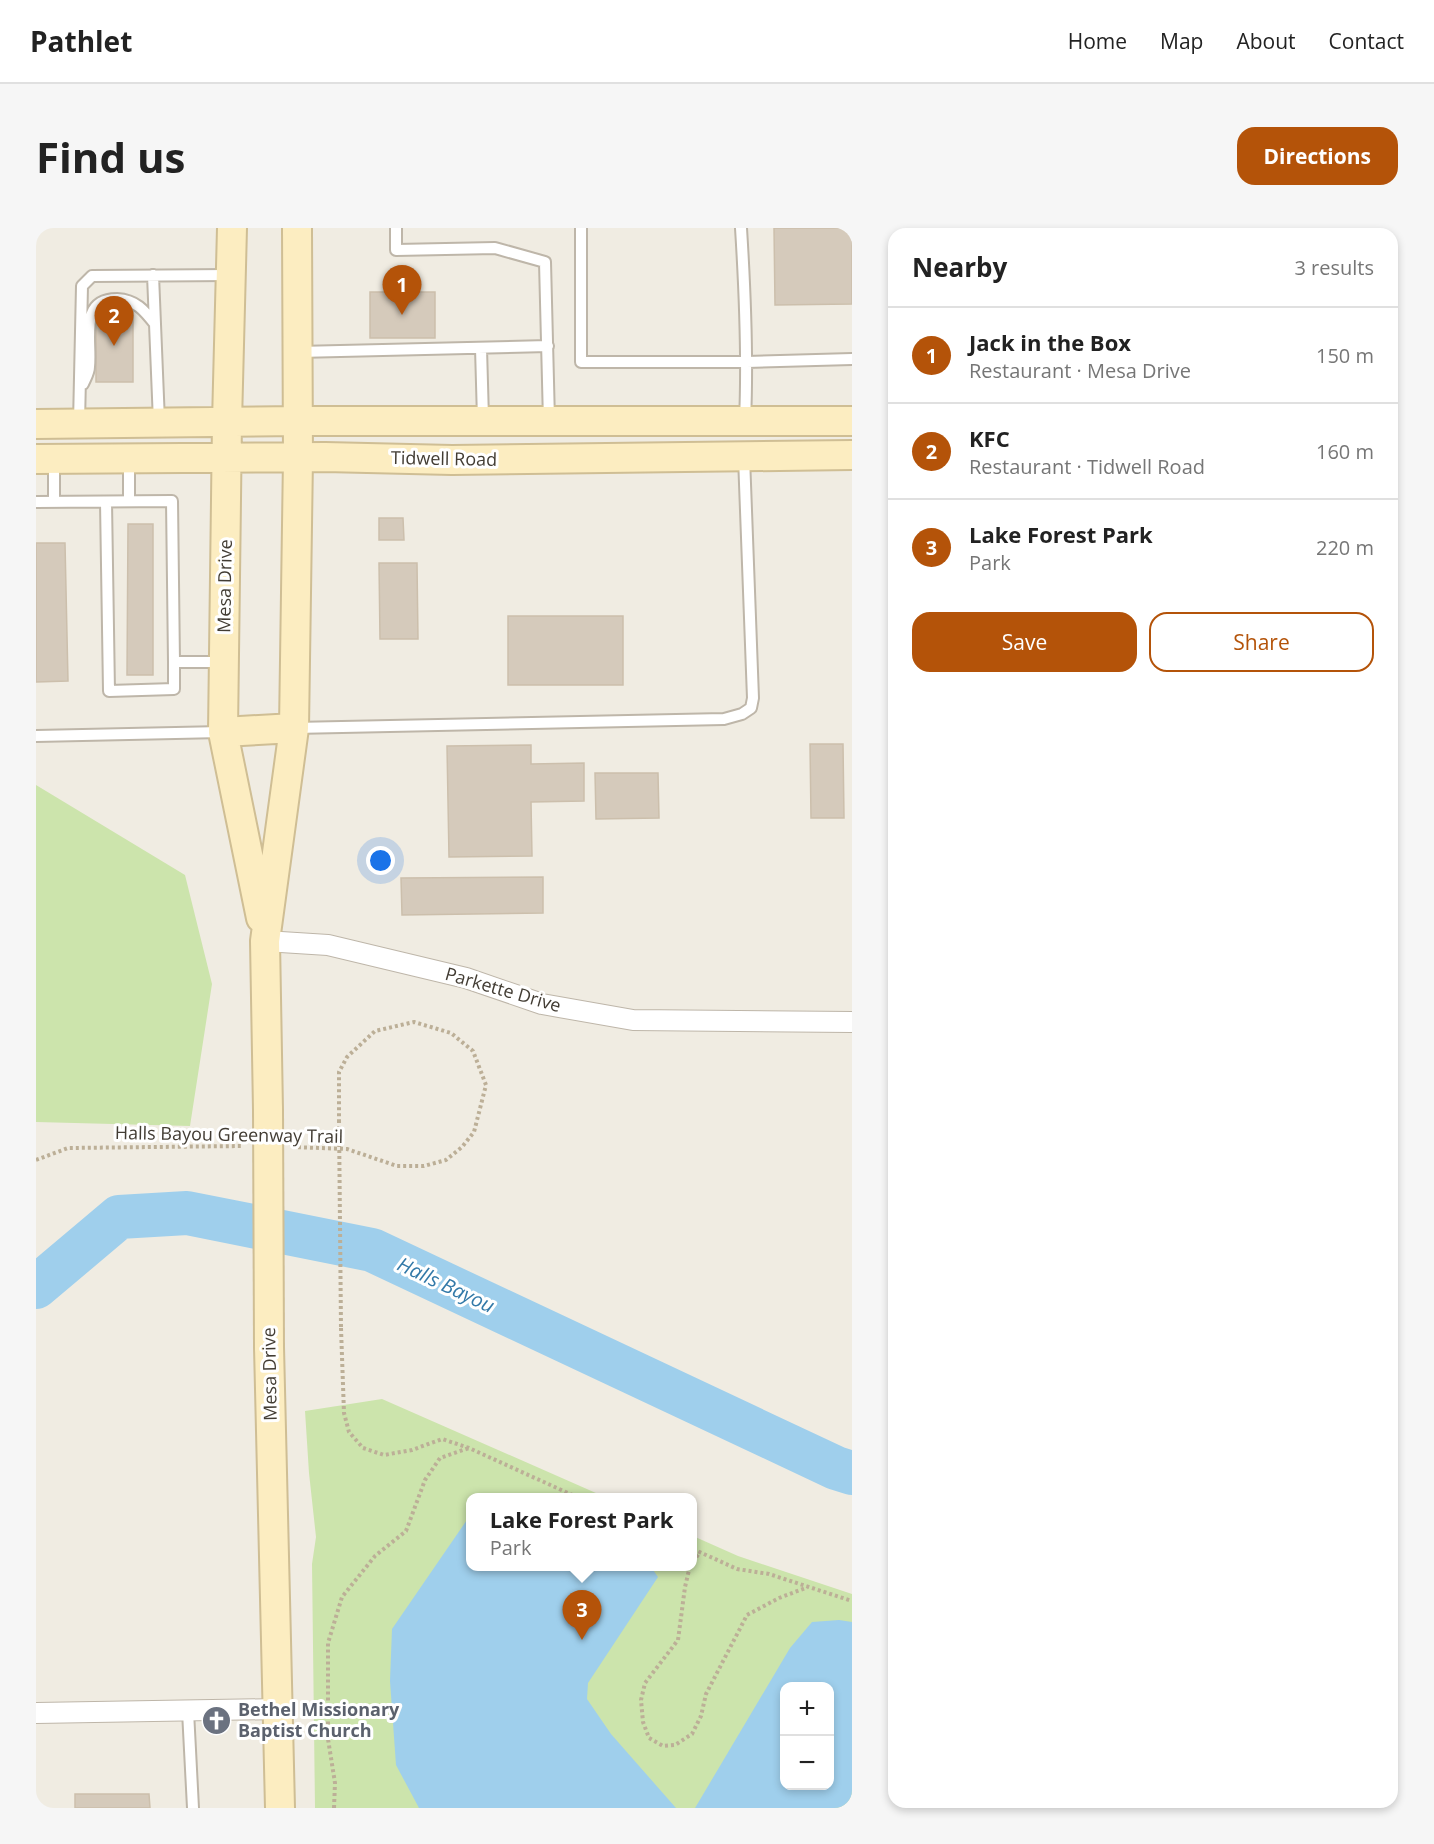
<!DOCTYPE html>
<meta charset="utf-8">
<style>
:root{--surface:#fff;--page:#f6f6f6;--text:#222;--muted:#767676;--line:#e0e0e0;--accent:#b45309}
body{margin:0;font-family:"Open Sans",sans-serif;background:var(--page);color:var(--text)}
.controls{position:absolute;right:18px;bottom:18px;display:grid;overflow:hidden;border-radius:12px;box-shadow:0 3px 9px #0003}
.controls button{width:54px;height:54px;display:grid;place-items:center;padding:0;border:0;border-bottom:2px solid var(--line);background:var(--surface);color:var(--text);font:30px sans-serif}
.you{position:absolute;left:345px;top:633px;width:21px;height:21px;margin:-15px;border:4px solid #fff;border-radius:50%;background:#1a73e8;box-shadow:0 0 0 9px #1a73e833}
.badge{display:grid;place-items:center;width:39px;height:39px;border-radius:50%;background:var(--accent);color:#fff;font-size:20px;font-weight:700}
.pin{position:absolute;translate:-50% -50px;filter:drop-shadow(0 2px 3px #0008)}
.pin::after{content:'';position:absolute;top:32px;width:21px;height:18px;background:inherit;clip-path:polygon(0 0,100% 0,50% 100%)}
.popup{position:absolute;left:430px;top:1265px;width:231px;height:78px;box-sizing:border-box;display:grid;place-content:center;border-radius:12px;background:var(--surface);filter:drop-shadow(0 2px 4px #0005);font-size:20px;white-space:nowrap;color:var(--muted)}
.popup b{font-size:22px;color:var(--text)}
.popup::after{content:'';position:absolute;left:50%;top:100%;margin-left:-12px;border:12px solid transparent;border-top-color:var(--surface)}
.list{margin:0;padding:0;list-style:none}
h2{display:flex;justify-content:space-between;align-items:center;height:78px;margin:0;padding:0 24px;font-size:26px}
h2 small{font-size:20px;font-weight:400;color:var(--muted)}
.list li{display:grid;grid-template-columns:39px 1fr auto;gap:18px;align-items:center;box-sizing:border-box;height:96px;padding:0 24px;border-top:2px solid var(--line)}
.list b{display:block;font-size:22px;white-space:nowrap}
.list p{margin:0;font-size:20px;white-space:nowrap;color:var(--muted)}
.list em{font-size:20px;font-style:normal;color:var(--muted)}
.actions{display:flex;gap:12px;padding:18px 24px}
.actions a{flex:1;padding:14px 0;border:2px solid var(--accent);border-radius:18px;text-align:center;font-size:21px;color:var(--accent)}
.actions .main{background:var(--accent);color:#fff}
.map{position:relative;flex:none;width:816px;height:1580px;overflow:hidden;border-radius:18px}
header{display:flex;align-items:center;gap:36px;box-sizing:border-box;height:84px;padding:0 30px;background:var(--surface);border-bottom:2px solid var(--line)}
header strong{font-size:28px}
nav{display:flex;gap:33px;margin-inline-start:auto;font-size:21px}
.intro{display:flex;align-items:center;justify-content:space-between;box-sizing:border-box;height:144px;padding:0 36px}
h1{margin:0;font-size:42px}
.button{padding:15px 27px;border-radius:18px;background:var(--accent);color:#fff;font-size:21px;font-weight:700}
main{display:flex;gap:36px;padding:0 36px}
aside{flex:1;background:var(--surface);border-radius:18px;box-shadow:0 3px 9px #0003}
.map>svg:first-child{display:block}
.green{fill:#cce4ac;fill-rule:evenodd}
.water{fill:#9fcfec;fill-rule:evenodd}
.lines{fill:none;stroke-linecap:round;stroke-linejoin:round}
.river{stroke:#9fcfec;stroke-width:44}
.building{fill:#d5cabb;stroke:#ccbfac;stroke-width:1.5}
.lane-casing{stroke:#beb6a9;stroke-width:14}
.street-casing{stroke:#beb6a9;stroke-width:22}
.secondary-casing{stroke:#cfbe94;stroke-width:32}
.path{stroke:#bcaf97;stroke-width:4;stroke-dasharray:3 3;stroke-linecap:butt}
.lane{stroke:#fff;stroke-width:10}
.street{stroke:#fff;stroke-width:20}
.secondary{stroke:#fcedc1;stroke-width:28}
.secondary-bridge-casing{stroke:#cfbe94;stroke-width:32;stroke-linecap:butt}
.path-bridge{stroke:#bcaf97;stroke-width:4;stroke-dasharray:3 3;stroke-linecap:butt}
.secondary-bridge{stroke:#fcedc1;stroke-width:28}
.labels{text-anchor:middle;stroke-width:6;stroke-linejoin:round;paint-order:stroke}
.street-label{font-size:18px;fill:#423c33;stroke:#fff}
.worship-label{font-size:18px;font-weight:bold;fill:#5b616d;stroke:#fff;text-anchor:start}
.water-label{font-size:20px;font-style:italic;fill:#3279a8;stroke:#fff}
</style>
<header>
<strong>Pathlet</strong>
<nav><a>Home</a><a>Map</a><a>About</a><a>Contact</a></nav>
</header>
<div class="intro"><h1>Find us</h1><a class="button">Directions</a></div>
<main>
<div class="map">
<svg width="816" height="1580" viewBox="0 0 816 1580">
<rect width="100%" height="100%" fill="#f0ece2"/>
<path class="green" d="M0,557L149,647L176,756L154,898L0,894Z
M346,1171L569,1269L435,1270V1338H657V1308L702,1328L816,1366V1580H279L276,1336L280,1309L273,1245L269,1183ZM748,1458H794V1558H748Z"/>
<path class="water" d="M435,1286V1338L615,1339L622,1349L552,1455L551,1471L575,1506L640,1580H383L360,1537L354,1453L356,1401Z
M803,1392L816,1394V1580H659L754,1420L776,1394ZM794,1458V1558H748V1458Z"/>
<g class="lines">
<path class="river" d="M0,1059L83,989L151,985L336,1022L800,1240L816,1245"/>
</g>
<path class="building" d="M738,0H816V76L739,77Z
M334,64H399V110H334Z
M60,82H97V154H60Z
M343,290H367L368,312H343Z
M92,296H117V447H91Z
M0,315H29L32,453L0,454Z
M343,335H381L382,411H344Z
M472,388H587V457H472Z
M774,516H807L808,590H775Z
M495,517V536L548,535V573L495,574L496,628L413,629L411,518Z
M559,545H622L623,590L560,591Z
M507,649V685L366,687L365,650Z
M39,1566H113L114,1580H39Z"/>
<g class="lines">
<defs>
<path id="lane" d="M360,0V22L459,20L509,34L513,193
M545,0V134H711L816,131
M705,0C709,64 712,128 709,192
M117,47L123,194
M445,120L447,191
M262,124L512,118
M47,156C49,151 53,145 53,139C56,113 42,71 81,71C100,72 108,82 119,96
M43,195L46,58L56,48L195,47
M93,232V273
M18,233V274
M0,274L136,273L138,434H188
M70,274L73,463L138,461V434
M258,500L688,491L706,486L715,480L717,470L708,229
M0,508L186,504
M152,1483L157,1580"/>
<path id="street" d="M229,713L292,717L430,750L506,776L597,792L816,794
M0,1485L242,1481"/>
<path id="secondary" d="M196,0L191,194L187,504L225,690
M0,196L262,193H816
M0,231L289,229L416,232L816,227
M187,504L258,500
M232,882L229,713L258,500L262,230L261,0
M233,1119L244,1580"/>
</defs>
<use href="#lane" class="lane-casing"/>
<use href="#street" class="street-casing"/>
<use href="#secondary" class="secondary-casing"/>
<path class="path" d="M256,919L311,921L361,938H388L410,932L426,919L438,904L450,857L437,823L415,805L378,794L339,803L311,829L303,844V892
M0,932L32,920L207,918
M305,1100L308,1185L313,1204L327,1220L348,1227L376,1222L406,1211L433,1220L543,1270
M657,1321L701,1341L733,1346L816,1373
M657,1334L664,1324
M654,1338L649,1359L642,1412L609,1455L605,1472L607,1494L613,1510L627,1518L639,1517L656,1506L665,1488L670,1466L711,1387L743,1370L772,1359
M298,1580L299,1555L292,1511V1415L306,1369L339,1328L370,1303L389,1252L404,1230L433,1220"/>
<use href="#lane" class="lane"/>
<use href="#street" class="street"/>
<use href="#secondary" class="secondary"/>
<defs>
<path id="secondary-bridge" d="M232,882L233,1119"/>
</defs>
<use href="#secondary-bridge" class="secondary-bridge-casing"/>
<path class="path-bridge" d="M303,892L305,1100"/>
<use href="#secondary-bridge" class="secondary-bridge"/>
</g>
<defs>
<symbol id="church-disc" viewBox="-11 -11 22 22"><circle r="9.5" fill="#6b7280" stroke="#fff"/><path d="M-1.2-6h2.4v3.5h3.3v2.4h-3.3V6h-2.4V-.1h-3.3v-2.4h3.3Z" fill="#fff"/></symbol>
</defs>
<g fill-rule="evenodd">
<use href="#church-disc" x="164" y="1476" width="33" height="33"/>
</g>
<g class="labels">
<g class="street-label">
<text transform="translate(408 231) rotate(1)" y="6">Tidwell Road</text>
<text transform="translate(189 358) rotate(-89)" y="6">Mesa Drive</text>
<text transform="translate(467 762) rotate(16)" y="6">Parkette Drive</text>
<text transform="translate(193 907) rotate(1)" y="6">Halls Bayou Greenway Trail</text>
<text transform="translate(234 1146) rotate(-91)" y="6">Mesa Drive</text>
</g>
<g class="worship-label">
<text x="202" y="1488">Bethel Missionary<tspan x="202" dy="21">Baptist Church</tspan></text>
</g>
<g class="water-label">
<text transform="translate(410 1057) rotate(25)" y="7">Halls Bayou</text>
</g>
</g>
</svg>
<div class="controls">
<button>+</button>
<button>−</button>
</div>
<div class="you"></div>
<div class="pin badge" style="left:366px;top:87px">1</div>
<div class="pin badge" style="left:78px;top:118px">2</div>
<div class="pin badge" style="left:546px;top:1412px">3</div>
<div class="popup"><b>Lake Forest Park</b>Park</div>
</div>
<aside>
<h2>Nearby<small>3 results</small></h2>
<ul class="list">
<li><span class="badge">1</span><div><b>Jack in the Box</b><p>Restaurant · Mesa Drive</p></div><em>150 m</em></li>
<li><span class="badge">2</span><div><b>KFC</b><p>Restaurant · Tidwell Road</p></div><em>160 m</em></li>
<li><span class="badge">3</span><div><b>Lake Forest Park</b><p>Park</p></div><em>220 m</em></li>
</ul>
<div class="actions"><a class="main">Save</a><a>Share</a></div>
</aside>
</main>
